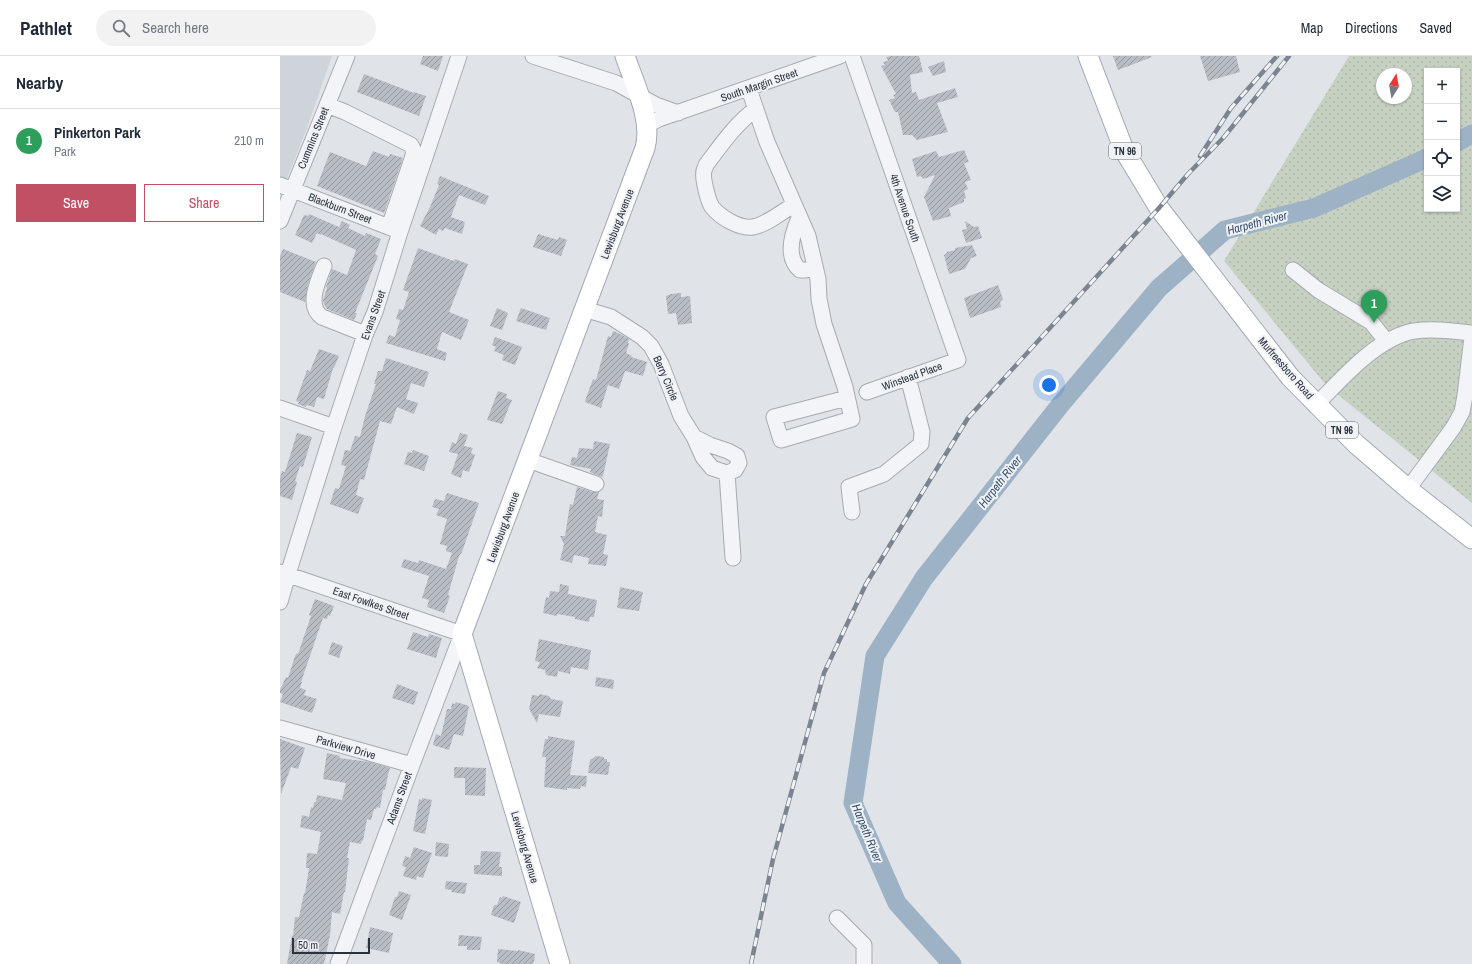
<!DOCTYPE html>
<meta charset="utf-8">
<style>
:root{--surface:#fff;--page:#f2f2f3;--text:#1f2937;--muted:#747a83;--line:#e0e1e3;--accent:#c25065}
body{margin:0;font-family:"Archivo Narrow",sans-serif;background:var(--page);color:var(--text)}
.controls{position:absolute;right:12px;top:12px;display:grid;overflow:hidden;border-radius:0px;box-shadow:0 1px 3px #0004}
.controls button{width:36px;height:36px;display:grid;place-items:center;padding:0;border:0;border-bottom:1px solid var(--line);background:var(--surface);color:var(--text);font:20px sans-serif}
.compass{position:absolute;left:1096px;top:12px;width:36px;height:36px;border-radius:50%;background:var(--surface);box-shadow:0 1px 3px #0004;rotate:11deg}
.scale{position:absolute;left:12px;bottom:10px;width:78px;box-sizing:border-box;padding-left:4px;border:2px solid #2a323e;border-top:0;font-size:11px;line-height:14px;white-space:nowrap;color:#2a323e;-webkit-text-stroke:3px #f0f2f6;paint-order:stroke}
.you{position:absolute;left:769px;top:329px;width:14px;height:14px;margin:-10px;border:3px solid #fff;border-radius:50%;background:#1a73e8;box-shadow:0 0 0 6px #1a73e833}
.badge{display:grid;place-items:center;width:26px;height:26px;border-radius:50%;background:var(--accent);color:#fff;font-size:13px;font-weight:700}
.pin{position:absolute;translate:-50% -33px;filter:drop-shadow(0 1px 2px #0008)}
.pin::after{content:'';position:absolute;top:21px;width:14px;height:12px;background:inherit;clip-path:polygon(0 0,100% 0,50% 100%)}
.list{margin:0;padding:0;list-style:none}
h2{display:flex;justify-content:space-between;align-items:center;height:52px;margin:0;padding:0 16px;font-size:17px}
h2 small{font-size:13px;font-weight:400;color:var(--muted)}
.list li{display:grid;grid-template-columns:26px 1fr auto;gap:12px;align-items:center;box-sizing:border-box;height:64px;padding:0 16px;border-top:1px solid var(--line)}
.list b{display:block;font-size:15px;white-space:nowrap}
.list p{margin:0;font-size:13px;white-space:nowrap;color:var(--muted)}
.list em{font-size:13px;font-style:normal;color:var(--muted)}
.actions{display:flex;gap:8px;padding:12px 16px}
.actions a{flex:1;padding:9px 0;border:1px solid var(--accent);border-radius:0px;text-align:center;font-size:14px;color:var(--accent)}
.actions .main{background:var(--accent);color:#fff}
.icon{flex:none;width:22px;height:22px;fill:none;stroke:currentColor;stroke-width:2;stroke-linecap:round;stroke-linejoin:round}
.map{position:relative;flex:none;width:1192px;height:908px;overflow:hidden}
header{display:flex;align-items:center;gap:24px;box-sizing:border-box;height:56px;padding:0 20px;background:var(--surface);border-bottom:1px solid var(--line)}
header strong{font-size:19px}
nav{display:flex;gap:22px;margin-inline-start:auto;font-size:14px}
.search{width:280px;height:36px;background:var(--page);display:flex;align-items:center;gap:10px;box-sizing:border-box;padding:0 14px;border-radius:22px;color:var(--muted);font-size:15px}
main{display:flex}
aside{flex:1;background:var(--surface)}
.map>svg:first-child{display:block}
.built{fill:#cfd3da}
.grass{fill:url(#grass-dots);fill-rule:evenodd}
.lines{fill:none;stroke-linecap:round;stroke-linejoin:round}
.river{stroke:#9eb2c5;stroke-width:19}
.building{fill:url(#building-hatch)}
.minor-casing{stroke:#a6abb2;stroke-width:17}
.major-casing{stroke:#a1a8b3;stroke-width:21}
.minor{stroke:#f3f4f7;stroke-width:15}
.major{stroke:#fff;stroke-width:19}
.rail-casing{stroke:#7b8490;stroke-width:4.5}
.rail{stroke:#f0f2f6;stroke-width:3;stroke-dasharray:9;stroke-linecap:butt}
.labels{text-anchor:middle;stroke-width:4;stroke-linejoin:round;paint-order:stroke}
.shield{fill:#f0f2f6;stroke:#656c75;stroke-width:1}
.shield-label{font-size:10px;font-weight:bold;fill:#2a323e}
.street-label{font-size:11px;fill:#2a323e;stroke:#f0f2f6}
.water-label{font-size:12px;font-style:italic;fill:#38526e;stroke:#f0f2f6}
</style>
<header>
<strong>Pathlet</strong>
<div class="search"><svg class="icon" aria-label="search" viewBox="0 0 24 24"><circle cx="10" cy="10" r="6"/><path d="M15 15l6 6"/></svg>Search here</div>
<nav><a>Map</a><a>Directions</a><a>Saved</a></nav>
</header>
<main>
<aside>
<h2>Nearby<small></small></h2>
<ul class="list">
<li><span class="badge" style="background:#2e9e5b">1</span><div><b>Pinkerton Park</b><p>Park</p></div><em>210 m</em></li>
</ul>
<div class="actions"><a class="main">Save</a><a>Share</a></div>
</aside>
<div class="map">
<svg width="1192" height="908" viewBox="0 0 1192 908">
<defs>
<pattern id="grass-dots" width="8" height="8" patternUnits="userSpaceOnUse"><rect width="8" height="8" fill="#c6d1c2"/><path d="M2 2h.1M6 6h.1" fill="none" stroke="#aab4a8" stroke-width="1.8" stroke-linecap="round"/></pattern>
<pattern id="building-hatch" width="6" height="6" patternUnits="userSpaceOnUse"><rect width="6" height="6" fill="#b8bdc4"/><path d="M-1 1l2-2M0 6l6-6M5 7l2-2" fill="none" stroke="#969aa1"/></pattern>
</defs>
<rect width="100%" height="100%" fill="#e0e4e8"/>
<path class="built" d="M0,0H52L27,72L0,140Z"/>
<path class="grass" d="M1069,0H1192V447L1046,329L944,205ZM1147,15H1177V153H1147ZM1102,18H1126V42H1102Z"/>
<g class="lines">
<path class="river" d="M1177,86L1192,78
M672,908L617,847L573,747L595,600L644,522L781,348L879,232L945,174L1034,152L1147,102"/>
</g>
<path class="building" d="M143,0H163L158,15L140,8Z
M611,0H639L643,16L630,19L632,37L636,36L639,44L675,32L678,41L657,47L668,76L637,84L632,79H623L618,56H615L609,44L615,42L613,39L616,38L601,10L605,9L603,6L608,5L606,1Z
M833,0H871L872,1L838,14Z
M920,0H956L960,16L928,25Z
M664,5L666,16L653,20L648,11Z
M84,18L134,37V36L146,40L139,60L77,36Z
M684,94L689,106L684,107L691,124L685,126L688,133L684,135L686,142L684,143V146L669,152L671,160L653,165L644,141L655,119L643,123L641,120L637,121L632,103L656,95L659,101Z
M93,95L109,101L110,98L123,102L104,157L37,130L50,96L86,110Z
M160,120L209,140L205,149L179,139L171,161L185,166L182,178L165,172L163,175L159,173L156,179L140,170L150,151L159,129L157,128Z
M29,158L59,171L62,165L70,169L68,172L85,180L86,177L101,183L95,198L98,200L75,257H77L74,264L47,253L44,248L43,244L47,232L46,231L52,213L67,219L76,194L41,178V179L37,177L32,187L15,179L24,159L28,160Z
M685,165L694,171L698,170L702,182L686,187L682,174L687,173Z
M258,178L278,184L279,181L287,184L281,200L253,191Z
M692,189L697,200L691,202L685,213L669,218L664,199L666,198L667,196L675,194V192Z
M138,192L174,205L175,203L188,208L169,256L189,264L181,284L162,276L157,293L167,297L165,305L106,287L109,279L115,281L120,264L116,263L119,253L123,254L129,236L123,234Z
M3,193L36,206L28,228L25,246L0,236V200Z
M718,229L723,243L720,246L721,251L690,262L684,242Z
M401,237V241L410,240L412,267L398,269L396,257L388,258L386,240L391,238Z
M217,252L228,257L222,274L210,270Z
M241,252L270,262L266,274L236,265Z
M333,275L340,278L349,283L348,287L349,288L346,297L352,300L351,301L367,306L363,320L345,315L339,333L328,329L321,352L305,346L306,342L313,323L316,324L328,280L331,281Z
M215,281L242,291L235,309L222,304L224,299L214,295L216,291L212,289Z
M39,293L59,300L54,312H53L44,343L37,341L34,351L27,349L26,351L18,348L19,346L16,345L27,314L30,315Z
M106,302L149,316L144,331L131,327L126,343L138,347L134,358L117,351L111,368L100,365L84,424L80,423L76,439L84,442L78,458L50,448L55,432L59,433L66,410L61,409L65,394L70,395L75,380L80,381L85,360L96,328H94L98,315H102Z
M218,335L227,338L226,342L232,344L222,368L207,364Z
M17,377L32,381L23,411L20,410L15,425L17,426L12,444L0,440V422L2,415L5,416Z
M180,377L188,379L184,390L193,392L191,397L195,399L189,416L183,414L181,422L171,418L178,398L169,396L172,386L176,388Z
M314,385L330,388L323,420L322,421L310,416L311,413L290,409L292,401L297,402L299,392L313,393Z
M133,394L149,400L144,415L124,408L128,396L132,397Z
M297,431L313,436H319L317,443L324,444L322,461L318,460L315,476L327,479L323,498L328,499L326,510L308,508L309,502L294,499L292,507L280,504L284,488L280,480H285L290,448L293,449Z
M167,437L199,447L182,496L179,500L168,539L170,540L164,557L147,551L149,544L142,542L149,520L121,511L124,503L138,507L139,504L166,513L172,497L166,495L167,490L160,488L167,463L156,459L159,453L152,451L155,443L164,445Z
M280,528L289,530L288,538L317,544L314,561H310L309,566L295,563V561L277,558V560L263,557L266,541L269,542L270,535L279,536Z
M340,531L363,536L359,555L337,552Z
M35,543L54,550L50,560L48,559L47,563L43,562L21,626H22L20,632L26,634L24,639L37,643L32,657L0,646L3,638L0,637V634L6,621L8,622L15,600L17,597L18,598L31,560L29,559Z
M133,576L148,581L149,578L162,582L156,602L127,593Z
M259,583L311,594L308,614L291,611L290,618L278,615L277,621L266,619L265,614L257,612L260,606L255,605Z
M52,586L63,590L59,602L48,598Z
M316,621L334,624L333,633L315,630Z
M117,628L138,636L134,649L112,642Z
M259,638L269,640L271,643L283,645L280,661L259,658L257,667L249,653L252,639L259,640Z
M176,646L189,650L183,680L174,678L169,694L153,689L156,678L161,680L167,653H171L172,647L175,648Z
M268,680L295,685L290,719L307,720L306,731L301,730L300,733L287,732V734L264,731L266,701H262L265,683H268Z
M0,683L25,692L18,713L11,711L1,738Z
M47,697L60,700L59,702L90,706L110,712L108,719L105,734H103L100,752L97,751L96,753H94L91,764L87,763L83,785L82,784L81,788L70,786L67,802H69L65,836H64L60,858L52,856L50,879L44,908H7L12,879L13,880L15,861H19L24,837H25L29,812H26L27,797L37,798L41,776L20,771L22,759L29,761L31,751L33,752L34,746H36L37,739L62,744L66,727L43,723Z
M316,700L324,701V703H327V706H330L328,719L308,717L310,704Z
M174,711L206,712L205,740L185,739V722H174Z
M142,742L152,744L145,778L133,775L139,743L142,744Z
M156,786L169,788L168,801L155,800Z
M134,791L152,797L143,822L137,820L136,824L123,820L126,811L122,810L125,800L130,802Z
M201,795L221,796L219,811H222V820L194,818V809H200Z
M166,825L187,827L185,838L171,836L172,834L165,833Z
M119,835L131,839L122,864L109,859L115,841H117Z
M223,840L241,846L234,867L211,859L214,849H217L220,841L222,842Z
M90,871L113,877L109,897L86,892Z
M179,879L202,881L200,894H187V890H178Z
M218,893L238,895V894L255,898L254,906L252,908H222L217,906Z"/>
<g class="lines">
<defs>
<path id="minor" d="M253,0L336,27L376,49L398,57
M572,0L678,304L587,336
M469,33L487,86L528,180L538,223L539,243L544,268L565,331L572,363L501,384L494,361L567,342
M47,49L65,56L131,89L134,95L132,103L109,171
M476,53C456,67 441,89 426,109C426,111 424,113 424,115C422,121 428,145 432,151C440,161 459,173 473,171C486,169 501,156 514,149
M367,69L379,63L560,0
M0,129L119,175
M519,162C512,178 505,201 520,214H526L535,211
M0,165L67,0
M44,210C38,225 26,250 42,261L85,278
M1013,214L1038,234L1091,266L1107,286
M304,253L331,261L362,281L371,290L381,308L401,360L414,381L430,389L448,395L457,400L459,407L455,414L447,417L432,412L423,401L414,381
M1037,348C1061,323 1098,281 1134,275C1153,272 1173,275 1192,277
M0,352L54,371
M248,404L316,428
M447,417L453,502
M1128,433L1173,372L1182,356L1185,340L1192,281
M572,456L569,431L604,418L641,388L642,376L628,321
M0,516L182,578L132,709L58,908
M0,546L8,518L54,371L85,279L95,256L120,176L179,0
M0,672L132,709
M557,862L584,889V908"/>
<path id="major" d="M808,0L844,94L879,152L1010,321L1076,388L1133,437L1192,483
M280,908L182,578L365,92C373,64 354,27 345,0"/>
</defs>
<use href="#minor" class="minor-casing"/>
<use href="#major" class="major-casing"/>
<use href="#minor" class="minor"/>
<use href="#major" class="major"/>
<defs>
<path id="rail" d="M920,100L951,52L997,0
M471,908L493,803L544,617L586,528L688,362L879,152L908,118L944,81L1009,0"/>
</defs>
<use href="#rail" class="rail-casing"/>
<use href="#rail" class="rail"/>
</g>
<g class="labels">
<g class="shield">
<rect x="829" y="87" width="32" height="16" rx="3"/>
<rect x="1046" y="366" width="32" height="16" rx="3"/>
</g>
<g class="shield-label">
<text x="845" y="99">TN 96</text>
<text x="1062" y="378">TN 96</text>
</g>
<g class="street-label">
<text transform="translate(479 29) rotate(-19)" y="4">South Margin Street</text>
<text transform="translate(33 82) rotate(-68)" y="4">Cummins Street</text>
<text transform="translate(60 152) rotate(21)" y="4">Blackburn Street</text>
<text transform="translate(625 152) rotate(71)" y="4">4th Avenue South</text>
<text transform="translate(337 168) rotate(-69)" y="4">Lewisburg Avenue</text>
<text transform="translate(93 259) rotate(-70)" y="4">Evans Street</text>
<text transform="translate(1006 312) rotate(49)" y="4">Murfreesboro Road</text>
<text transform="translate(632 320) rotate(-20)" y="4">Winstead Place</text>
<text transform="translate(386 322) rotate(67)" y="4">Berry Circle</text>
<text transform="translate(223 471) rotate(-70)" y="4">Lewisburg Avenue</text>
<text transform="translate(91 547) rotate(19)" y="4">East Fowlkes Street</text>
<text transform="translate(66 691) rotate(16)" y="4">Parkview Drive</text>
<text transform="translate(119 742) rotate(-70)" y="4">Adams Street</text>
<text transform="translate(245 791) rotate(74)" y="4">Lewisburg Avenue</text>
</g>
<g class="water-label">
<text transform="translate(977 167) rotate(-15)" y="4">Harpeth River</text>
<text transform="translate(720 426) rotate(-52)" y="4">Harpeth River</text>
<text transform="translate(587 777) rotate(68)" y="4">Harpeth River</text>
</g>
</g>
</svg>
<div class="controls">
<button>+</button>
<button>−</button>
<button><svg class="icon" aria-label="locate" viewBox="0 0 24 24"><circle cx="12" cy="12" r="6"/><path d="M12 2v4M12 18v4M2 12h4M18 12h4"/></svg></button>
<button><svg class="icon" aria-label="layers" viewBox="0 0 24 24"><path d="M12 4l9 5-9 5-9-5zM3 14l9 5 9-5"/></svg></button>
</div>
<svg class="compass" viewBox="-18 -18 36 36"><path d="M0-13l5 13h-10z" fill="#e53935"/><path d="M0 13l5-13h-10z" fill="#747a83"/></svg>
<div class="scale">50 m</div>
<div class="you"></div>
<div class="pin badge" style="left:1094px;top:267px;background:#2e9e5b">1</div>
</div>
</main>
